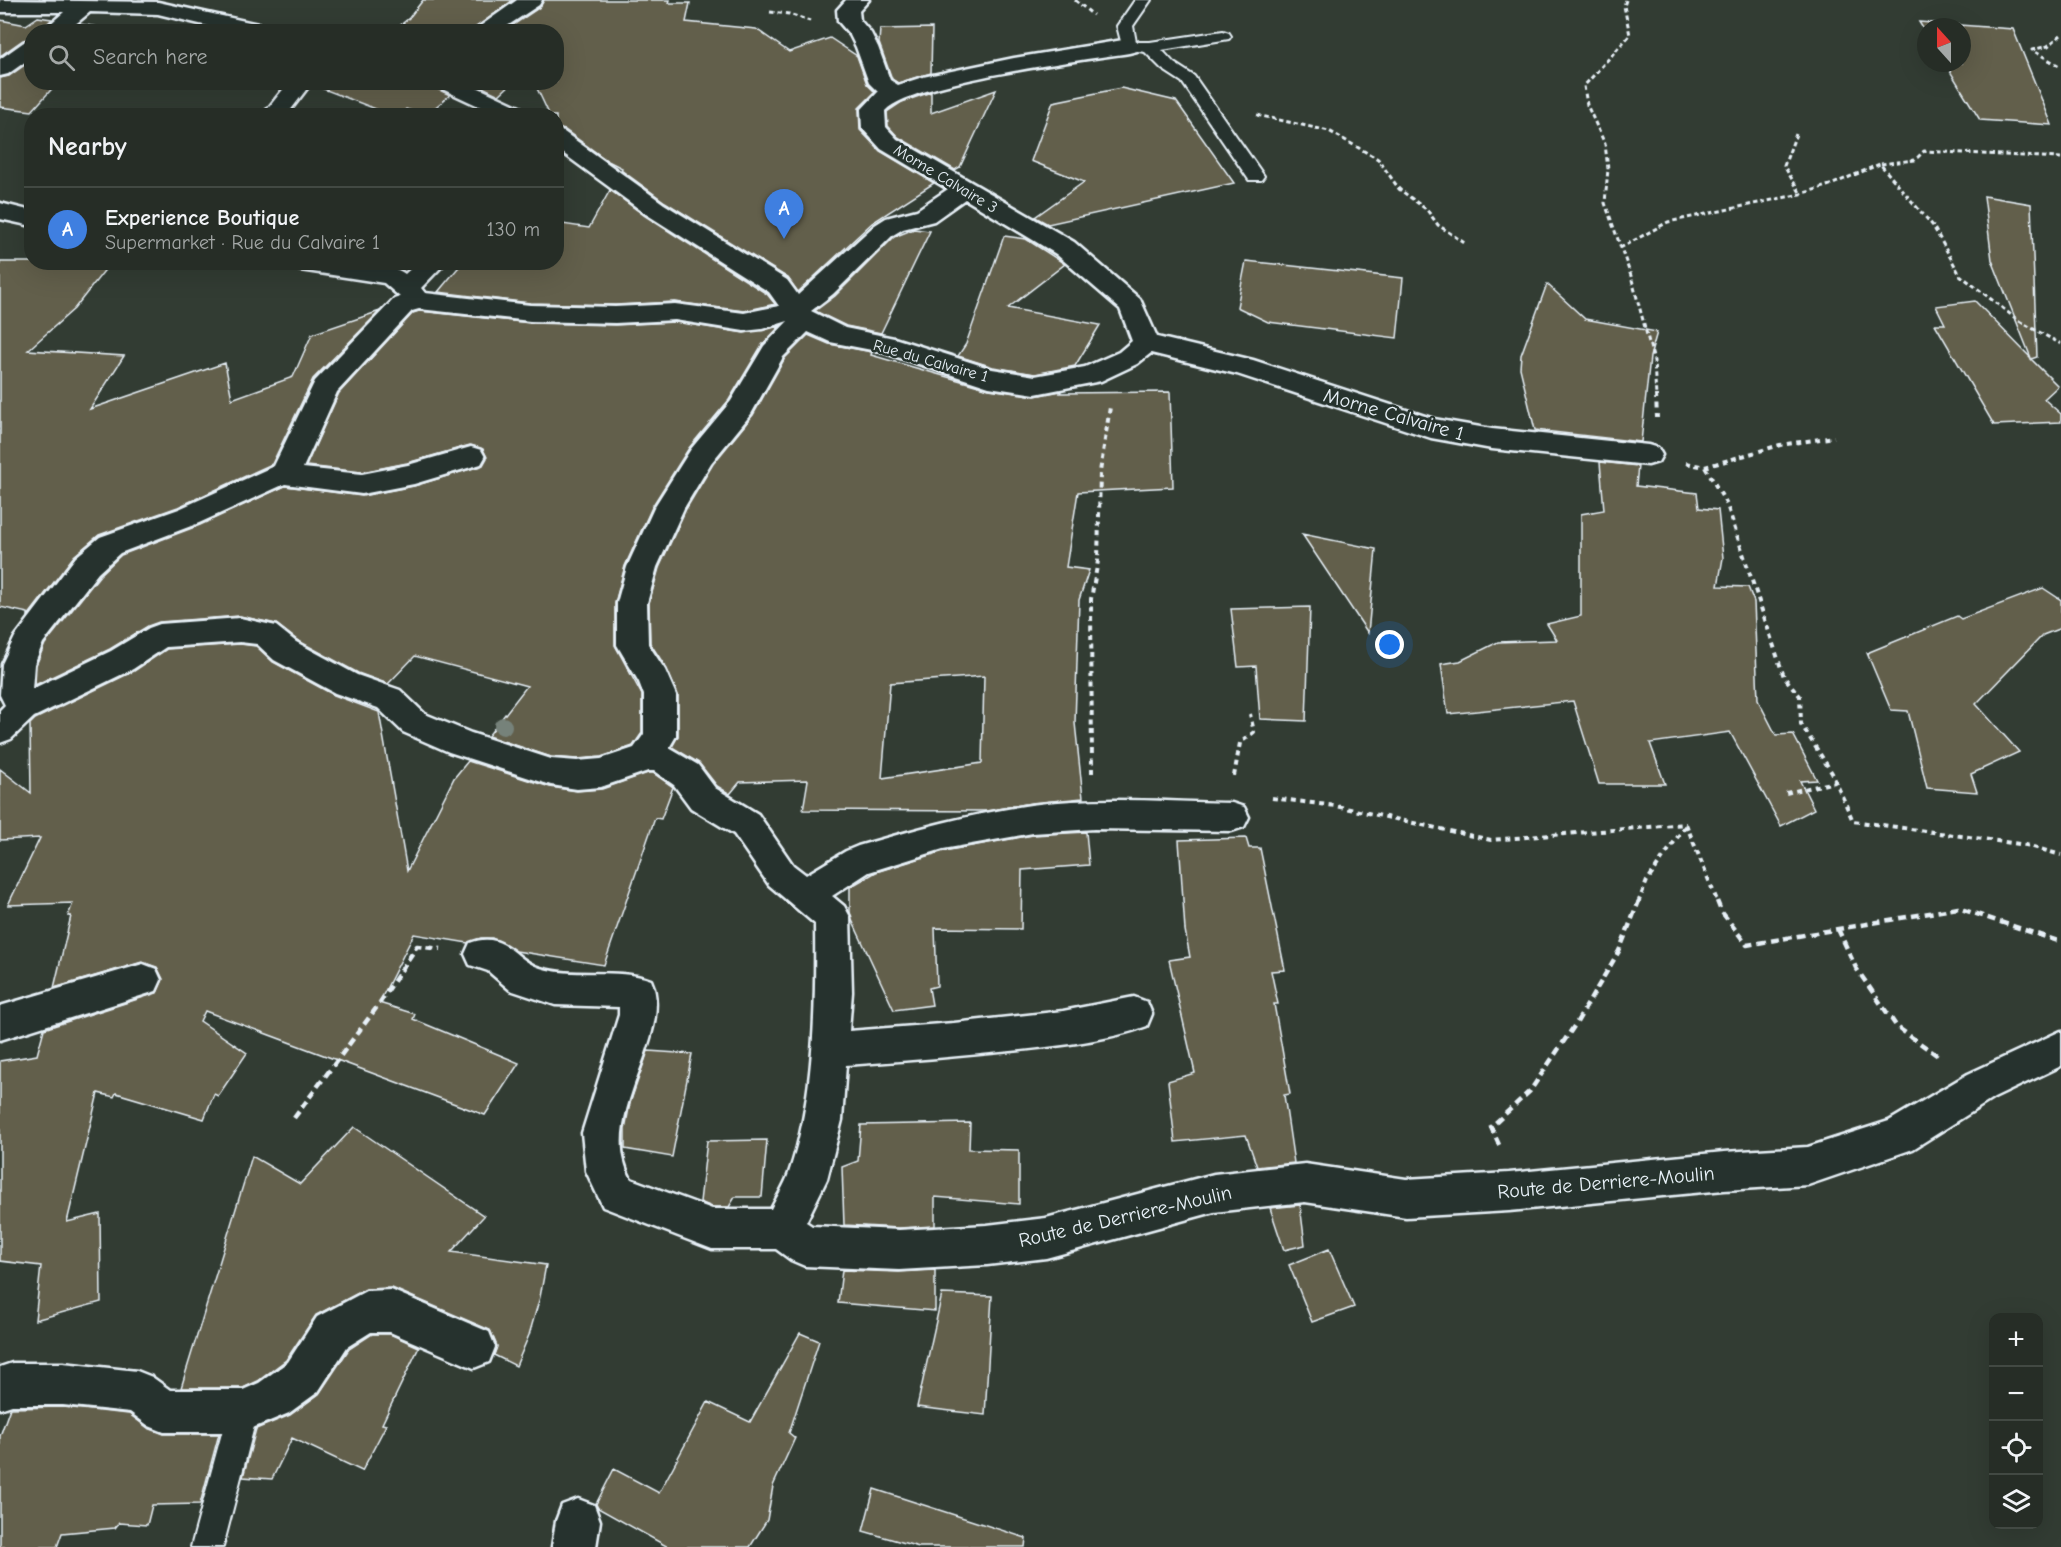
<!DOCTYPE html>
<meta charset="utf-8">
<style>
:root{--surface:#262d26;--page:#323932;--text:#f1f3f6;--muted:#a4a8a7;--line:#424943;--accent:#ff9aa2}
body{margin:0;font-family:"Comic Neue",sans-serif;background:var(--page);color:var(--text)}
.controls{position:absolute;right:18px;bottom:18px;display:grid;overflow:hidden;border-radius:12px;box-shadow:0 6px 24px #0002}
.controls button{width:54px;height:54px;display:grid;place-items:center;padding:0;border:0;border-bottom:2px solid var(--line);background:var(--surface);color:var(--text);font:30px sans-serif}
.compass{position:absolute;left:1917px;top:18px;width:54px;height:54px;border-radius:50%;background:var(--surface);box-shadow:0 6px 24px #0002;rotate:339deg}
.you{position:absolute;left:1390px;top:645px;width:21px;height:21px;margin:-15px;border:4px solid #fff;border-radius:50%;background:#1a73e8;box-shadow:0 0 0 9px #1a73e833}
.badge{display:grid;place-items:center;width:39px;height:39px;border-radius:50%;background:var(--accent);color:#fff;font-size:20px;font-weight:700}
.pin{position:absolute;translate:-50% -50px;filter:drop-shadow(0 2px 3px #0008)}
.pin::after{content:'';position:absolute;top:32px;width:21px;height:18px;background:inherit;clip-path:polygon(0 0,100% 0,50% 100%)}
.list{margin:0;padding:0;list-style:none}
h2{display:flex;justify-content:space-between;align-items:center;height:78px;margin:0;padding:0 24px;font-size:26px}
h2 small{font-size:20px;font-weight:400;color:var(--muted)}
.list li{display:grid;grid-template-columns:39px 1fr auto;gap:18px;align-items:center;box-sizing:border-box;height:84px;padding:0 24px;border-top:2px solid var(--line)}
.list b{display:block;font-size:22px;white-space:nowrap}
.list p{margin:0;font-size:20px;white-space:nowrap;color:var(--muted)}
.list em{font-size:20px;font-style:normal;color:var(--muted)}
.icon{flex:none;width:33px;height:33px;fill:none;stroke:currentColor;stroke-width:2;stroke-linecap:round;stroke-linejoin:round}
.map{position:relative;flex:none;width:2061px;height:1547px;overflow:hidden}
.search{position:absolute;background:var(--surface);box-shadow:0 6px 24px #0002;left:24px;top:24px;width:540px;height:66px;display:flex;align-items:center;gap:15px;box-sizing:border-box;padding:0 21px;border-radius:24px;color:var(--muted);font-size:22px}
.panel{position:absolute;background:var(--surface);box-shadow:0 6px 24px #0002;left:24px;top:108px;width:540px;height:162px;border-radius:24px}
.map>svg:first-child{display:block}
.building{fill:#625e4b;stroke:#e8f1f8;stroke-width:1.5;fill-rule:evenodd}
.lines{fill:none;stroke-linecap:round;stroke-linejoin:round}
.lane-casing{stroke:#e8f1f8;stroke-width:4}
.street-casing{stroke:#e8f1f8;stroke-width:5}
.path-far2{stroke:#e8f1f8;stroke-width:3;stroke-dasharray:4.5 3;stroke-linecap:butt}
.path-far1{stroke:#e8f1f8;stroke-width:4;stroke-dasharray:5 4.5;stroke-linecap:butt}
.path{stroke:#e8f1f8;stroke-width:4.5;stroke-dasharray:8 5;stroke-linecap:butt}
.lane{fill:#26332d;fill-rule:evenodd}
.street{fill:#26332d;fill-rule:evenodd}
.tree{fill:#76827a}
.labels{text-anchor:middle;stroke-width:5;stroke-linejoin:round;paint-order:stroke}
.far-street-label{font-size:16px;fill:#e8f1f8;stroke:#26332d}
.street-label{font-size:20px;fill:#e8f1f8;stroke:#26332d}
</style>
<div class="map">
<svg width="2061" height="1547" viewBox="0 0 2061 1547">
<rect width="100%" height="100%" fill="#323c33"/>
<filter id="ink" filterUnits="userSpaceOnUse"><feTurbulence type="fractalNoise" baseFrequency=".0167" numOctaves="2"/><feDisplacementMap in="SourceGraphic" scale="12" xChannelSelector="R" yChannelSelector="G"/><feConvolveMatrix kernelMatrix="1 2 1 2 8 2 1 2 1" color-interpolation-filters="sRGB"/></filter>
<g filter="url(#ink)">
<path class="building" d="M423,0H513L470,32H392L409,18Z
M544,0H670L669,3H690L686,22L756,29L789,52L830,38L857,56L867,84L875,92L859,108L860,130L880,151L934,183L872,223L798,292L788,278L665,202L621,170L622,168L608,161L565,130L556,128V116H550L534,82H556V32H503L540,7Z
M38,17L52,19L39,32H32V38L23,40L0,56V20L26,25Z
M1919,22L2013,29L2052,125L1980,120L1945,63H1962V27H1926V33Z
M79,24L106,28L103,32H70Z
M932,28L931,73L898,83L892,79L879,43L880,29Z
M32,60V82H58L32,111L0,107V78L9,76Z
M327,82H433L437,89L450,95L426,115L406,109L399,116H394L321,88Z
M472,82H513L499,95Z
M1121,88L1176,101L1234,183L1048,224L1035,217L1084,182L1031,161L1053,102Z
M996,90L960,167L955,170L898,137L888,126L887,112L902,102L928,93L931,92V113Z
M610,190L645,216L767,294L775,304L744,311L675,302L615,305L530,303L438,292L463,262H556V223L589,228Z
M1984,196L2031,204L2037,357L2031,359L2058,386L2044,399L2061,414V422L1994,425L1935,324H1945L1936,306L1975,301L2031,358L1992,260Z
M914,229L930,231L881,333L846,326L815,311L835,296L894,237Z
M1004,236L1026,239L1065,264L1008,308L1100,325L1075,366L1035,374L993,367L958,356L966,344Z
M1246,261L1403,278L1397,338L1268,322L1237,307Z
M0,262H111L74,309L28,350L124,356L90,409L225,363L232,399L293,377L312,334L380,311L313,379L272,464L178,507L99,535L74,556L28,616V613L0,607Z
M1547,284L1585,319L1657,332L1650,357L1641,442L1535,430L1520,368L1521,355Z
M419,311L530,323L615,325L675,322L744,333L780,326L762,345L729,400L689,448L653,505L625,566L615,603V645L642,695V733L633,746L601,757L577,759L551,757L488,736L527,686L415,656L388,684L358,673L297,640L276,624L240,616L159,622L148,626L110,649L35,685L36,665L45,644L100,575L121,555L200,525L285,486L362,496L414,486L483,465L487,458L483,449L470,445L407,463L362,472L306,466L339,393L413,313Z
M808,335L829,344L872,352L871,355L989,389L1035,396L1061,391L1060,393L1170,392L1173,487L1078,492L1066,567L1089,570L1079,600L1075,723L1083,798L1031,803L986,811L803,810L808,780L740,782L730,794L717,786L699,763L672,747L678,736V695L667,669L650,643L649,603L659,568L686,509L713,464L753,415L785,358ZM984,676L982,763L882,778L890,683Z
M1600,462L1638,466L1636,486L1697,493L1699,508L1718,510L1723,558L1718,586L1748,587L1754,602L1758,700L1776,735L1793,734L1817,780L1800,781L1814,809L1781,826L1730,732L1650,743L1665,784H1599L1573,701L1448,714L1441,664L1460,661L1498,642L1557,640L1547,624L1581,616V514L1604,510Z
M1302,534L1376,549L1368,633Z
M2043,588L2061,600V628L2043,635L1976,704L2019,752L1971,774L1977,792L1927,788L1908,711L1891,710L1867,653L1957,616L1961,619Z
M1310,607L1306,721L1260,719L1256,666L1238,667L1231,609Z
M240,644L256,646L273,662L334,695L379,712L407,871L454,778L468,761L550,787L577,791L602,789L648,773H653L673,787L661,819L655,818L604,965L516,951L492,938H481L468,943L414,934L379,1003L415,1014L413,1019L519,1063L485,1115L205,1011L200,1021L247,1053L218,1096L214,1094L204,1119L116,1093L114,1097L98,1093L67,1222L100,1214L101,1302L35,1320L41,1266L0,1261V1061L37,1055L44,1029L157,993L163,979L157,967L142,962L54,988L71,916H68L73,903L8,905L40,838L0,840V769L31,793L30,724L35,719L134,671L167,649Z
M1086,832L1089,865L1022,870L1021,929L935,928L937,986L929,988L932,1005L894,1010L852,920L850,912V887L876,872L944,851L1033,835Z
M1246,838L1249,848H1260L1285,970L1271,971L1278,1004H1274L1290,1094L1284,1095L1294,1163L1257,1167L1246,1135L1175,1142L1168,1081L1195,1073L1169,960L1190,957L1185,930L1179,840Z
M648,1051L692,1054L672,1157L625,1149V1129L630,1103Z
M970,1123L969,1149L1019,1150V1204L935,1197V1226L899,1228L844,1225L842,1167L858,1161L861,1125Z
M354,1127L484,1216L451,1252L546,1265L540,1297L529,1335L516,1366L494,1355L497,1346L490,1330L392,1288L366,1289L316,1315L286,1360L258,1381L243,1388H181L252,1156L300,1184Z
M767,1140L762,1197H735L729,1207H712L700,1202L707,1141Z
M1300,1205L1305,1245L1284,1250L1270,1208Z
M1329,1249L1354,1307L1312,1322L1289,1265Z
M842,1270L899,1272L935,1270V1311L838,1303Z
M942,1294L992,1296L985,1415L917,1407Z
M800,1333L819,1341L789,1433L795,1438L773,1486L767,1520L750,1547H668L598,1508L596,1504L614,1469L659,1493L708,1402L750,1422Z
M372,1334H390L419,1347L382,1424L386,1425L362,1471L292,1438L272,1479L243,1477L256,1429L290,1415L319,1394L349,1349Z
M63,1407L129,1414L148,1428L164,1434H219L200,1504L152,1505L147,1525L119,1523L115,1528L62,1533L57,1547H0V1436L10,1408Z
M874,1489L1026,1538L1025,1547H919L863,1531Z"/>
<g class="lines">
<defs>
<path id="lane" d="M1135,0H1151L1133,26L1136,42H1150L1223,31L1229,33L1231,36L1229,39L1162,50L1174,63L1194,76L1264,176L1261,180H1249L1182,82L1162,69L1145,52L1123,49L1117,26Z
M243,1396L254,1400L258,1411L223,1547H191L228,1411L232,1400Z"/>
<path id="street" d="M0,0L158,2L272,27L275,32H233L158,14L90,12L66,32H41L64,12H0Z
M517,0H542L539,5L498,32H472Z
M846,0H869L859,11L860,20L871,33L878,47L890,80L898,85L923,77L1014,58L1129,39L1137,41L1140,46L1137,51L1129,53C1082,60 911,82 885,111L886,127L897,139L1074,242L1140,299L1157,337L1253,360L1434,419L1492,429L1648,445L1658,448L1662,455L1658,462L1648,465L1492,449L1431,438L1237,374L1151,353L1137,364L1101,381L1035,394L989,387L882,352L830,342L808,332L783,357L751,414L711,463L684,508L657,567L647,603L648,644L665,670L676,695V736L669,748L698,765L715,788L758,814L793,865L806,875L846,851L858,846C916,829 971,814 1031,805C1097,796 1166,802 1232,803L1244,807L1249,817L1244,827L1232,831L1094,829L1033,833L943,849L869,872L832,896L844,906L850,917L852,992L849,1031L954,1023L1063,1011L1134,997L1147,1002L1152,1014L1147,1026C1107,1041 1062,1045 1021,1050C963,1056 905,1061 846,1065L842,1120L827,1179L806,1222L812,1226L899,1230L987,1225L1046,1218L1214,1174L1305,1164L1406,1179L1509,1173L1724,1152L1808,1147L1889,1121L1968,1074L2061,1031V1066L1994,1098L1913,1149L1808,1185L1724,1190L1509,1211L1406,1217L1305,1202L1214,1212L1046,1258L987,1265L899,1270L805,1266L791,1260L776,1249H712L603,1207L586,1171L582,1133L619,1015V1007L555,1005L510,990L488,971L470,965L465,954L470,943C505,930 514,960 540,968C576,979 615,967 651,980C676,1035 595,1116 631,1179L712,1209H771C777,1197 785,1185 789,1173C815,1099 816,1001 815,924L769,885L734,834L691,808L674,785L654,771H648L601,787L577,789L551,785L449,752L403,732L378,708L335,693L274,660L257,644L240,642L166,647L133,669L34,717L11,739L0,743V710L5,705L0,695L2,664L15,637L76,557L100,537L179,509L274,466L315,381L394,299L400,297L384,283L300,270L291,268L288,262C316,262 383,258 405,274L418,262H446L421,288L425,293L530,305L615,307L675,304L744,313L779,306L769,292L646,214L556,148V130L564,132L664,204L787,280L798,295L875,225L886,218L917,210L948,189L881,149L862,128L861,110L878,92L869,83L856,47L850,35L838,21L837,10ZM965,199L1056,254L1120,309L1132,341L1119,352L1085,367L1035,376L992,369L894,338L845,328L811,311L833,294L893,235L903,229L934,221ZM419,309L530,321L615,323L675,320L744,331L762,329L788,321L764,346L731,401L691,449L655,506L627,567L617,603V645L639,682L644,695V734L634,748L601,759L577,761L551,759L471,733L425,714L400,690L357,675L296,642L276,626L240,618L160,624L149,628L111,651L32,689L34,664L43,643L98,573L120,553L199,523L285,484L362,494L414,484L481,464L485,457L481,450L471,447L408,465L362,474L303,468L337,392L412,311Z
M32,40V57L8,74L0,76V59L24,42Z
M289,82H312L286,116H262Z
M435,82H466L528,111L531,116H500L438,87Z
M0,203L32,211V226L0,219Z
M143,964L156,969L161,980L156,991L0,1040V1006Z
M391,1290L489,1332L495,1347L489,1362L474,1368L390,1332H371L347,1347L318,1392L289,1413L243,1432H164L149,1426L130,1412L63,1405H12L0,1409V1367L12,1363H63L137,1371L152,1377L170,1390H243L259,1383L288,1362L317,1317L366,1291Z
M578,1499L594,1505L600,1521L596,1547H552L556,1521L562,1505Z"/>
</defs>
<use href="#lane" class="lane-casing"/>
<use href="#street" class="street-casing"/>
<path class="path-far2" d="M1075,0L1093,15
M1626,0L1624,6L1630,35L1584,86L1587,105L1605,144L1608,169L1605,203L1631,276L1654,361L1656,397
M770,12L789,14L810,21
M2061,35L2048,46L2032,50L2061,67
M1257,115L1329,131L1378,159L1399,189L1427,210L1438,225L1466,244
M1796,134L1784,166L1801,194
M1881,164L1915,160L1924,151L2061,158
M1620,248L1668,222L1801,194L1833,184L1880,164L1933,226L1960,275L2019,321L2061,344"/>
<path class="path-far1" d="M1656,395L1657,418
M1686,463L1705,467L1780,445L1834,437
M1705,467L1727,505L1784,677L1800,696L1801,724L1832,773L1853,821L2026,845L2061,855
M1092,773L1091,599L1098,561L1100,472L1110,407
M1234,776L1240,743L1254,732L1250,714
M1786,793L1835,782
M1272,798L1336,806L1491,840L1686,824
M1686,824L1718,903
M1638,903L1647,881L1686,825"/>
<path class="path" d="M1717,901L1721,911L1747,945L1958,908L2061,942
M1838,929L1856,968L1897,1027L1941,1058
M294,1118L377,1007L417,946L441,949
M1499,1145L1491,1127L1530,1091L1577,1022L1619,951L1639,901"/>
<use href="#lane" class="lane"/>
<use href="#street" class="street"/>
</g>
<circle class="tree" cx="503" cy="726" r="9"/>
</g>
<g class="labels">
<g class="far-street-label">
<text transform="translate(946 178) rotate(31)" y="6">Morne Calvaire 3</text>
<text transform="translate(931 360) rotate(16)" y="6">Rue du Calvaire 1</text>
</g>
<g class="street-label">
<text transform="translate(1394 414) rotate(16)" y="7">Morne Calvaire 1</text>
<text transform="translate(1606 1182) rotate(-5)" y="7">Route de Derriere-Moulin</text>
<text transform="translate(1125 1216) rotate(-13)" y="7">Route de Derriere-Moulin</text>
</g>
</g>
</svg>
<div class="controls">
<button>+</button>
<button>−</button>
<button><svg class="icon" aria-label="locate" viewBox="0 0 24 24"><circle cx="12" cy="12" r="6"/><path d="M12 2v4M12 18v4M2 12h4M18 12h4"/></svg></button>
<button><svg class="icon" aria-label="layers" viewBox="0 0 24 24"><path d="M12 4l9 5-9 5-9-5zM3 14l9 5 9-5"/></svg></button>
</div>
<svg class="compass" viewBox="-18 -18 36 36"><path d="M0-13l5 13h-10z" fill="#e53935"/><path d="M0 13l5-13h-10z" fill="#a4a8a7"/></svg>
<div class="you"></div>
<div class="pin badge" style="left:784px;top:239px;background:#3f7fe0">A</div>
<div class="search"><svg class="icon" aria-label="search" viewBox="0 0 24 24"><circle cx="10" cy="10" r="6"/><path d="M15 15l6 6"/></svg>Search here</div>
<section class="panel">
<h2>Nearby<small></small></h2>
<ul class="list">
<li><span class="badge" style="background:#3f7fe0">A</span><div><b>Experience Boutique</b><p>Supermarket · Rue du Calvaire 1</p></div><em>130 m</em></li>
</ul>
</section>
</div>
